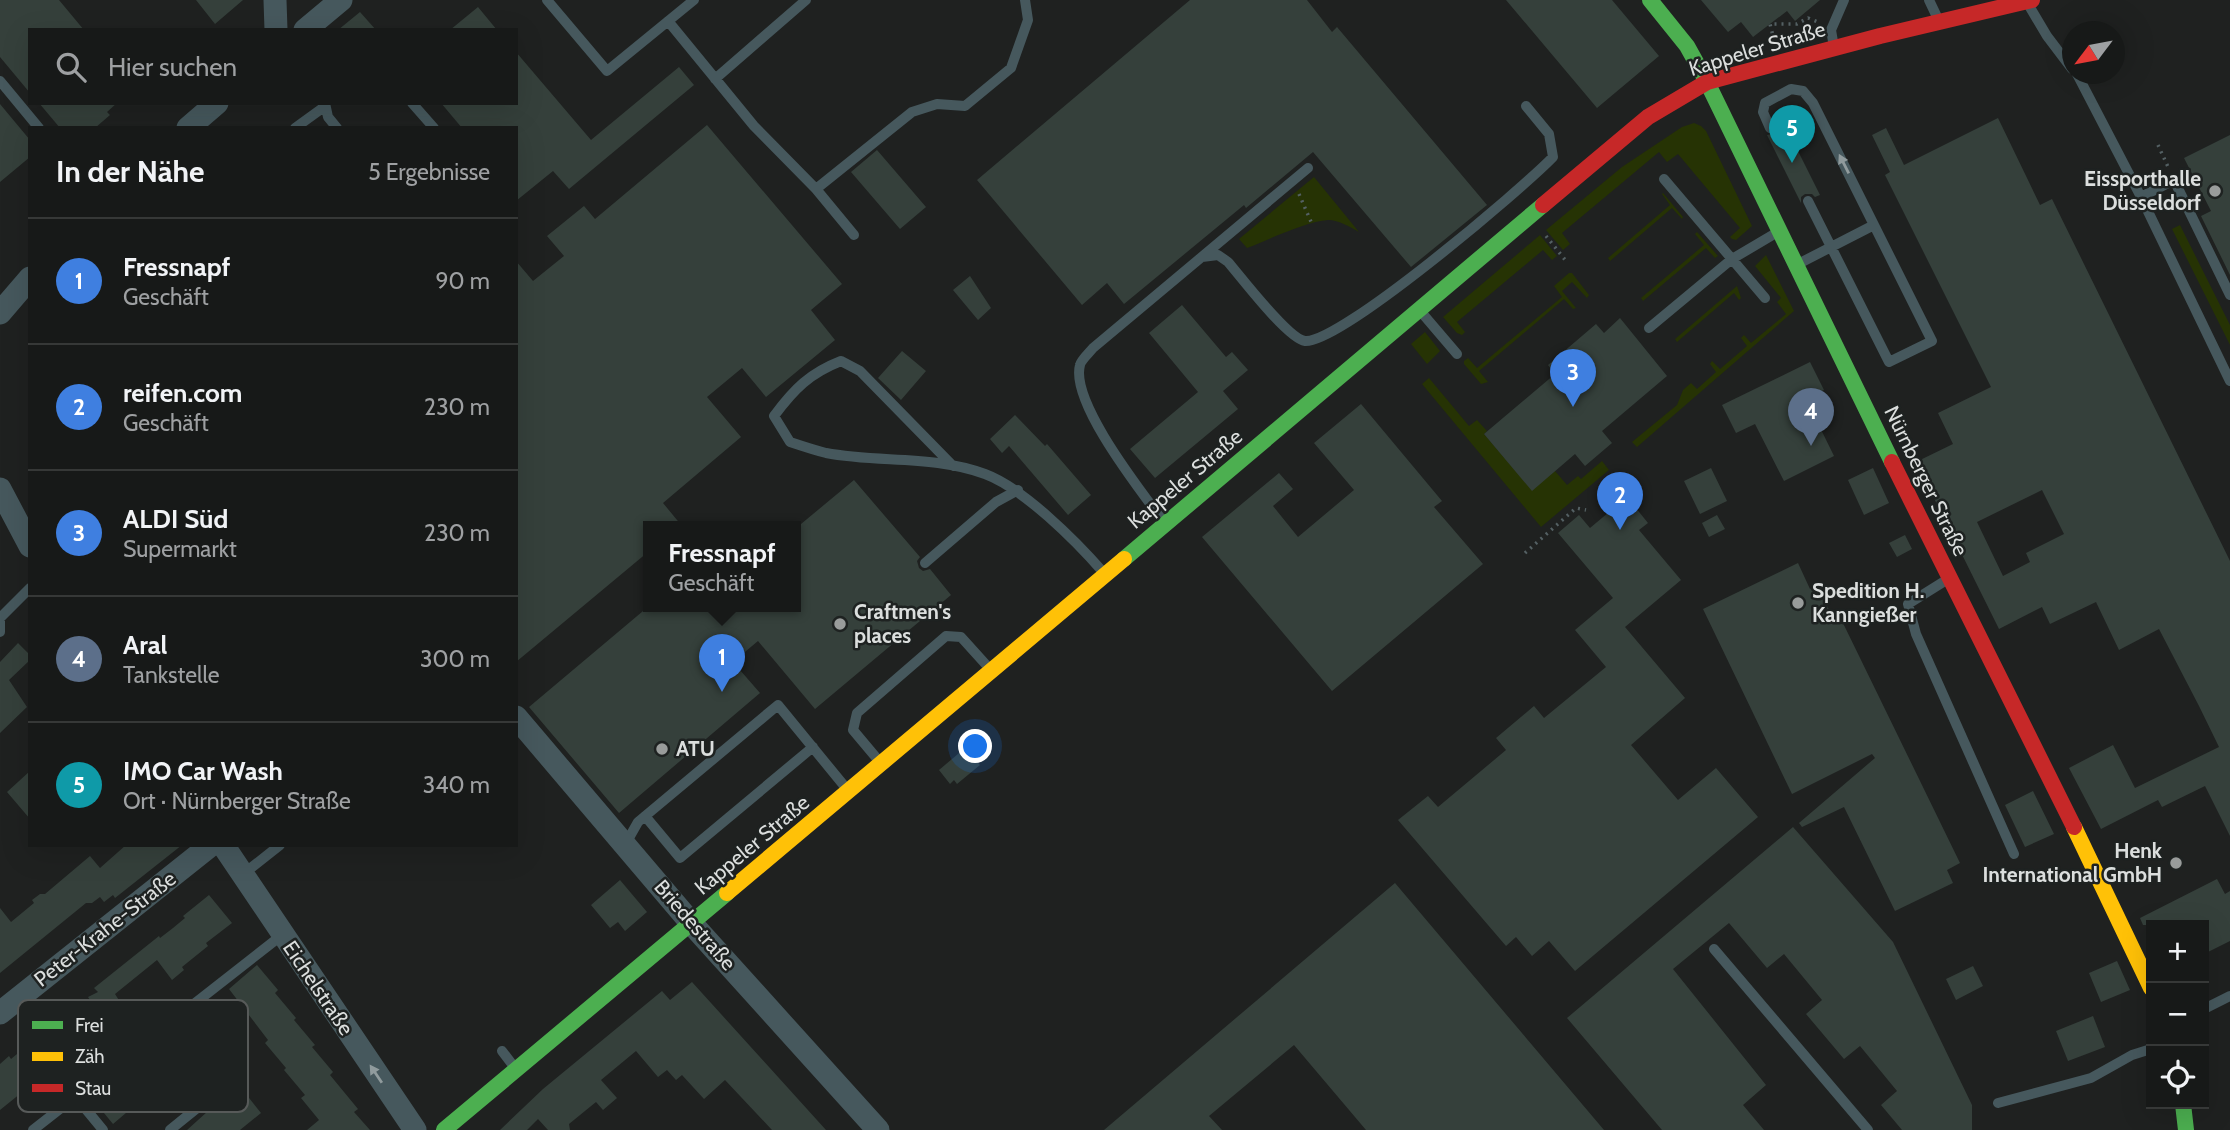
<!DOCTYPE html>
<html lang="de">
<meta charset="utf-8">
<style>
:root{--surface:#171918;--page:#242625;--text:#f1f3f6;--muted:#9ea0a2;--line:#363837;--accent:#999c9b}
body{margin:0;font-family:Cabin,sans-serif;background:var(--page);color:var(--text)}
.controls{position:absolute;right:21px;bottom:21px;display:grid;overflow:hidden;border-radius:0px;box-shadow:0 7px 28px #0002}
.controls button{width:63px;height:63px;display:grid;place-items:center;padding:0;border:0;border-bottom:2px solid var(--line);background:var(--surface);color:var(--text);font:35px sans-serif}
.compass{position:absolute;left:2062px;top:21px;width:63px;height:63px;border-radius:50%;background:var(--surface);box-shadow:0 7px 28px #0002;rotate:238deg}
.you{position:absolute;left:976px;top:747px;width:24px;height:24px;margin:-18px;border:5px solid #fff;border-radius:50%;background:#1a73e8;box-shadow:0 0 0 10px #1a73e833}
.badge{display:grid;place-items:center;width:46px;height:46px;border-radius:50%;background:var(--accent);color:#fff;font-size:23px;font-weight:700}
.pin{position:absolute;translate:-50% -58px;filter:drop-shadow(0 2px 4px #0008)}
.pin::after{content:'';position:absolute;top:37px;width:24px;height:21px;background:inherit;clip-path:polygon(0 0,100% 0,50% 100%)}
.popup{position:absolute;left:643px;top:521px;width:158px;height:91px;box-sizing:border-box;display:grid;place-content:center;border-radius:0px;background:var(--surface);filter:drop-shadow(0 2px 5px #0005);font-size:23px;white-space:nowrap;color:var(--muted)}
.popup b{font-size:26px;color:var(--text)}
.popup::after{content:'';position:absolute;left:50%;top:100%;margin-left:-14px;border:14px solid transparent;border-top-color:var(--surface)}
.list{margin:0;padding:0;list-style:none}
h2{display:flex;justify-content:space-between;align-items:center;height:91px;margin:0;padding:0 28px;font-size:30px}
h2 small{font-size:23px;font-weight:400;color:var(--muted)}
.list li{display:grid;grid-template-columns:46px 1fr auto;gap:21px;align-items:center;box-sizing:border-box;height:126px;padding:0 28px;border-top:2px solid var(--line)}
.list b{display:block;font-size:26px;white-space:nowrap}
.list p{margin:0;font-size:23px;white-space:nowrap;color:var(--muted)}
.list em{font-size:23px;font-style:normal;color:var(--muted)}
.icon{flex:none;width:38px;height:38px;fill:none;stroke:currentColor;stroke-width:2;stroke-linecap:round;stroke-linejoin:round}
.map{position:relative;flex:none;width:2230px;height:1130px;overflow:hidden}
.search{position:absolute;background:var(--surface);box-shadow:0 7px 28px #0002;left:28px;top:28px;width:490px;height:77px;display:flex;align-items:center;gap:18px;box-sizing:border-box;padding:0 24px;border-radius:0px;color:var(--muted);font-size:26px}
.panel{position:absolute;background:var(--surface);box-shadow:0 7px 28px #0002;left:28px;top:126px;width:490px;height:721px;border-radius:0px}
.map>svg:first-child{display:block}
.green{fill:#263304}
.building{fill:#35403b;fill-rule:evenodd}
.lines{fill:none;stroke-linecap:round;stroke-linejoin:round}
.path{stroke:#546063;stroke-width:3.5;stroke-dasharray:2 5;stroke-linecap:butt}
.lane{stroke:#46585d;stroke-width:10}
.street{stroke:#46585d;stroke-width:23}
.fast{stroke:#4caf50;stroke-width:16}
.slow{stroke:#ffc107;stroke-width:16}
.jam{stroke:#c62828;stroke-width:16}
.oneway{fill:#909b9d}
.poi-dot{fill:#999c9b;stroke:#1e2221;stroke-width:2.5}
.labels{text-anchor:middle;stroke-width:5;stroke-linejoin:round;paint-order:stroke}
.street-label{font-size:21px;fill:#dbdedd;stroke:#1e2221}
.poi-label{font-size:21px;font-weight:bold;fill:#dbdedd;stroke:#1e2221;text-anchor:start}
.key{fill:#1e2221;stroke:#575a59;stroke-width:2}
.key-label{font-size:19px;fill:#dbdedd}
</style>
<div class="map">
<svg width="2230" height="1130" viewBox="0 0 2230 1130">
<rect width="100%" height="100%" fill="#1f2120"/>
<path class="green" d="M1694,123L1701,126L1706,131L1752,226L1736,240L1732,239L1730,237L1740,228L1678,154L1667,162L1659,152L1562,233L1570,244L1563,250L1546,230L1622,167L1682,127Z
M1314,177L1359,232C1350,227 1339,220 1328,220C1307,221 1268,240 1247,248L1239,239Z
M1663,193L1683,217L1682,219L1672,208L1610,261L1608,258L1670,205L1662,194Z
M2180,225L2230,325V345L2172,229Z
M1697,232L1718,256L1715,258L1706,248L1643,301L1641,298L1704,245L1695,234Z
M1540,235L1557,256L1552,260L1543,250L1457,322L1465,332L1462,335L1457,333L1443,317Z
M1766,255L1794,311L1637,447L1632,442L1677,405L1683,390L1691,383L1697,389L1716,372L1710,364L1712,361L1720,369L1747,346L1741,338L1744,335L1751,343L1786,314L1777,302L1781,298L1755,266Z
M1569,273H1572L1589,295L1587,298L1572,282L1562,291L1576,308L1573,309L1564,299L1479,371L1488,382L1481,384L1464,364V361L1468,358L1477,368L1562,297L1554,286Z
M1737,286L1741,298L1739,300L1734,293L1677,342L1675,339Z
M1425,332L1440,351L1427,364L1411,344Z
M1429,378L1469,426L1477,420L1487,431L1484,434L1532,490L1555,471L1567,485L1578,476L1581,479L1602,461L1609,470L1541,527L1422,384Z"/>
<path class="building" d="M0,0H59L84,30H30V93L0,57Z
M196,0H243L215,24Z
M1190,0H1307L1332,32L1337,27L1487,205L1411,267L1313,152L1246,208L1244,205L1124,304L1107,283L1082,305L977,180Z
M1506,0H1612L1659,56L1597,108Z
M1701,0H1820L1795,21L1787,11L1753,37L1741,22L1728,32Z
M478,7L497,30H450Z
M360,12L376,30H338Z
M516,52L591,140L679,67L694,85L569,189L553,171L516,201V128H462L441,103H516Z
M39,103H117L107,112L110,115L95,128H60Z
M0,104L30,140V157L0,182Z
M1998,118L2040,205L2052,199L2230,561V836L2205,786L2162,807L2158,800L2101,829L2069,768L2113,745L2135,788L2219,747L2199,706L2159,629L2119,650L2096,602L2050,624L2042,607L1999,629L1916,462L1953,444L1938,413L1991,387L1885,175L1890,172L1872,135L1886,128L1904,165ZM2042,490L2064,534L2026,553L2030,562L2003,576L1977,522Z
M1783,121L1820,195L1815,197L1812,194H1805L1801,197V203L1767,135L1776,133L1777,124Z
M707,125L842,284L811,310L835,340L766,397L742,368L707,397L741,437L663,503L682,526H648V552L516,662V261L533,281L564,256L547,236L584,206L595,219Z
M2230,135V275L2201,216L2211,211L2184,158Z
M877,150L926,207L900,229L851,172Z
M970,276L991,308L978,320L953,290Z
M1182,305L1226,357L1232,352L1248,370L1223,391L1238,409L1155,478L1130,449L1198,392L1149,333Z
M1620,318L1667,376L1602,431L1612,443L1585,466L1575,454L1532,491L1484,434L1555,374L1548,365L1596,324L1604,333Z
M902,351L926,371L901,400L878,378Z
M1810,362L1824,390L1806,399L1834,456L1784,481L1755,424L1736,433L1722,405Z
M1361,404L1442,501L1434,507L1483,564L1332,691L1202,537L1279,473L1293,489L1273,506L1298,537L1354,490L1314,443Z
M1015,415L1045,446L1047,444L1091,495L1068,515L1009,446L1002,453L990,439Z
M1711,468L1727,501L1700,514L1684,481Z
M1873,468L1889,503L1864,515L1848,480Z
M854,480L920,557L917,561L919,568L923,571L930,569L951,595L815,709L758,641L733,662L760,693L619,813L529,707L649,606H795V529Z
M1627,497L1648,523L1639,530L1681,580L1625,627L1685,698L1631,745L1678,800L1716,768L1758,817L1575,971L1549,941L1532,956L1516,937L1506,946L1398,820L1428,796L1438,807L1506,750L1496,738L1534,706L1544,718L1606,667L1575,630L1613,598L1558,533L1579,515L1590,528Z
M1717,515L1725,529L1709,537L1702,523Z
M1905,535L1912,549L1897,557L1889,543Z
M1798,563L1810,589L1817,585L1835,622L1841,619L1960,863L1947,870L1953,883L1895,911L1844,807L1802,827L1799,823L1875,758L1872,754L1792,794L1703,609Z
M18,643L30,655V660L9,680L27,707L0,733V662Z
M965,748L980,765L957,784L954,780L950,784L939,770Z
M30,771V819L7,792Z
M2033,791L2054,834L2025,847L2005,805Z
M1793,827L1893,942L1972,1105V1130H1902L1881,1105L1897,1091L1860,1046L1844,1059L1806,1014L1822,1000L1784,954L1767,968L1729,923L1673,969L1766,1085L1743,1105L1764,1130H1662L1567,1018Z
M126,845H182L115,898L113,895L104,902L100,897L92,903H86L0,973V908L11,922L34,903L32,900L40,894H45L90,856L100,868Z
M2217,879L2225,894L2230,891V941L2204,954V925H2143L2140,918Z
M620,880L647,912L625,931L618,922L610,928L591,905Z
M1395,883L1604,1130H1366L1294,1045L1209,1116L1222,1130H1104Z
M209,895L232,923L206,943L208,946L182,967L184,970L172,980L157,960L115,994L129,1016L108,1028L88,997L98,992L94,988L159,936L160,938L173,928L185,918L183,916Z
M2117,961L2130,990L2101,1002L2089,973Z
M257,965L278,990L275,993L296,1018L294,1020L315,1045L312,1047L333,1072L330,1075L358,1109L354,1112L370,1130H307L319,1120L301,1098L305,1095L284,1070L286,1068L265,1043L268,1040L229,989Z
M1973,966L1983,986L1956,1000L1946,979Z
M692,982L826,1130H772L725,1080L704,1099L682,1075L676,1080L667,1070L658,1077L636,1051L601,1080L617,1098L603,1110L596,1102L569,1124L570,1130H548L538,1119L527,1130H500L543,1089L662,991L670,1000Z
M60,1015L83,1044L33,1087L31,1085L0,1110V1064L9,1056L11,1059L23,1049L36,1038L34,1036Z
M193,1015L215,1042L152,1096L133,1066Z
M2093,1016L2105,1047L2068,1061L2056,1031Z
M111,1079L133,1107L113,1124L90,1096Z
M238,1084L261,1113L240,1130H187Z"/>
<g class="lines">
<path class="path" d="M1774,40L1770,24H1797L1808,18L1818,22
M2158,145L2169,169
M1299,194L1312,224
M1546,236L1566,261
M1525,553L1576,508L1586,510"/>
<path class="lane" d="M547,0L607,71L694,0
M1929,0L1938,19
M2028,4L2047,36L2072,69
M668,21L754,126L816,189L854,235
M1834,47L1831,30L1844,0
M2077,74L2141,197L2230,381
M715,79L806,0
M0,81L39,128
M325,103L328,117L337,128
M412,103L434,128
M295,128L324,107
M1770,128L1763,112L1765,103L1791,89L1803,91L1813,103L1932,341L1889,362L1808,201
M1664,179L1765,298
M816,189L912,112L937,104L965,106L1011,68L1028,20L1025,0
M2141,197L2174,180L2230,295
M1202,257L1218,255L1228,262C1241,277 1288,339 1305,341C1340,344 1522,189 1553,157L1549,134L1526,106
M1798,264L1874,225
M1422,313L1457,354
M1649,328L1732,259L1776,233
M953,466L860,371L841,361C810,373 794,389 774,416L790,442C802,446 814,450 826,453C878,463 934,455 985,474C1023,488 1076,541 1103,572
M1163,521C1141,491 1070,402 1080,365C1081,360 1089,353 1093,348L1308,168
M925,563L996,502L1018,490
M1948,579L1908,604L1916,634L2014,854
M0,632V618L30,588
M879,761L853,730L857,713L946,636L961,637L989,668
M645,816L680,858L813,747
M625,845L638,822L778,705L846,788
M242,875L280,845
M1714,949L1868,1130
M2204,1009L2230,996
M502,1051L515,1068
M75,1096L103,1130
M1998,1103L2091,1078L2132,1055L2151,1049
M33,1130L282,935
M170,1130L228,1083"/>
<path class="street" d="M275,0L276,30
M305,30L341,0
M188,128L217,103
M0,313L30,278
M0,489L30,546
M516,717L692,924L878,1130
M223,845L415,1130
M0,1013L211,845"/>
<path class="fast" d="M1650,0L1687,46L1707,82L1892,462
M1124,559L1543,205
M2183,1104L2186,1130
M444,1130L727,893"/>
<path class="slow" d="M2074,827L2151,988
M727,893L1124,559"/>
<path class="jam" d="M1543,205L1648,117L1707,82L1880,36L2032,0
M1892,462L2074,827"/>
</g>
<defs><path id="oneway-solid" d="M-6-.8H1V-3.2L6.5 0L1 3.2V.8H-6Z" transform="scale(1.75)"/></defs>
<g class="oneway">
<use href="#oneway-solid" transform="translate(1844 164) rotate(-117)"/>
<use href="#oneway-solid" transform="translate(376 1074) rotate(-124)"/>
</g>
<g class="poi-dot">
<circle cx="2215" cy="191" r="7"/>
<circle cx="1798" cy="603" r="7"/>
<circle cx="840" cy="624" r="7"/>
<circle cx="662" cy="749" r="7"/>
<circle cx="2176" cy="863" r="7"/>
</g>
<g class="labels">
<g class="street-label">
<text transform="translate(1757 49) rotate(-17)" y="7">Kappeler Straße</text>
<text transform="translate(1185 479) rotate(-40)" y="7">Kappeler Straße</text>
<text transform="translate(1926 481) rotate(64)" y="7">Nürnberger Straße</text>
<text transform="translate(752 845) rotate(-40)" y="7">Kappeler Straße</text>
<text transform="translate(695 925) rotate(49)" y="7">Briedestraße</text>
<text transform="translate(105 929) rotate(-38)" y="7">Peter-Krahe-Straße</text>
<text transform="translate(318 988) rotate(56)" y="7">Eichelstraße</text>
</g>
<g class="poi-label">
<text x="2201" y="186" text-anchor="end">Eissporthalle<tspan x="2201" dy="24">Düsseldorf</tspan></text>
<text x="1812" y="598">Spedition H.<tspan x="1812" dy="24">Kanngießer</tspan></text>
<text x="854" y="619">Craftmen's<tspan x="854" dy="24">places</tspan></text>
<text x="676" y="756">ATU</text>
<text x="2162" y="858" text-anchor="end">Henk<tspan x="2162" dy="24">International GmbH</tspan></text>
</g>
</g>
<rect x="18" y="1000" width="230" height="112" rx="10" class="key"/>
<rect x="32" y="1021" width="31" height="8" fill="#4caf50"/>
<rect x="32" y="1052" width="31" height="9" fill="#ffc107"/>
<rect x="32" y="1084" width="31" height="8" fill="#c62828"/>
<g class="key-label">
<text x="75" y="1032">Frei</text>
<text x="75" y="1063">Zäh</text>
<text x="75" y="1095">Stau</text>
</g>
</svg>
<div class="controls">
<button>+</button>
<button>−</button>
<button><svg class="icon" aria-label="locate" viewBox="0 0 24 24"><circle cx="12" cy="12" r="6"/><path d="M12 2v4M12 18v4M2 12h4M18 12h4"/></svg></button>
</div>
<svg class="compass" viewBox="-18 -18 36 36"><path d="M0-13l5 13h-10z" fill="#e53935"/><path d="M0 13l5-13h-10z" fill="#9ea0a2"/></svg>
<div class="you"></div>
<div class="pin badge" style="left:722px;top:692px;background:#3f7fe0">1</div>
<div class="popup"><b>Fressnapf</b>Geschäft</div>
<div class="pin badge" style="left:1620px;top:530px;background:#3f7fe0">2</div>
<div class="pin badge" style="left:1573px;top:407px;background:#3f7fe0">3</div>
<div class="pin badge" style="left:1811px;top:446px;background:#5c6f8a">4</div>
<div class="pin badge" style="left:1792px;top:163px;background:#0f9aa8">5</div>
<div class="search"><svg class="icon" aria-label="search" viewBox="0 0 24 24"><circle cx="10" cy="10" r="6"/><path d="M15 15l6 6"/></svg>Hier suchen</div>
<section class="panel">
<h2>In der Nähe<small>5 Ergebnisse</small></h2>
<ul class="list">
<li><span class="badge" style="background:#3f7fe0">1</span><div><b>Fressnapf</b><p>Geschäft</p></div><em>90 m</em></li>
<li><span class="badge" style="background:#3f7fe0">2</span><div><b>reifen.com</b><p>Geschäft</p></div><em>230 m</em></li>
<li><span class="badge" style="background:#3f7fe0">3</span><div><b>ALDI Süd</b><p>Supermarkt</p></div><em>230 m</em></li>
<li><span class="badge" style="background:#5c6f8a">4</span><div><b>Aral</b><p>Tankstelle</p></div><em>300 m</em></li>
<li><span class="badge" style="background:#0f9aa8">5</span><div><b>IMO Car Wash</b><p>Ort · Nürnberger Straße</p></div><em>340 m</em></li>
</ul>
</section>
</div>
